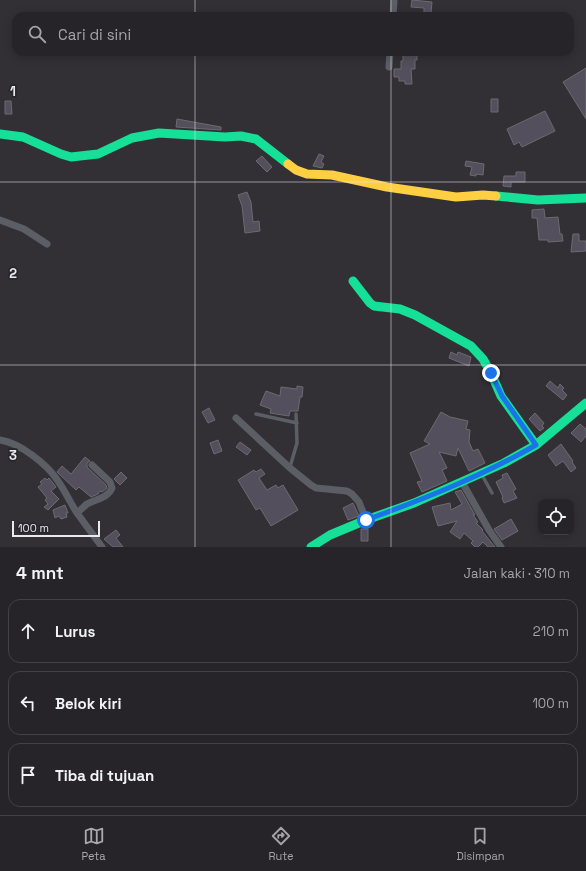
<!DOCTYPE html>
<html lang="id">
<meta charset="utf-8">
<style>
:root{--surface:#262428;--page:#2e2c30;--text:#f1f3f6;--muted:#a4a4a8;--line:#424145;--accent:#aaa9ad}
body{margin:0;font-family:"Space Grotesk",sans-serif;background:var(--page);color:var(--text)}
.controls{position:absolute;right:12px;bottom:12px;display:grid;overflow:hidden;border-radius:8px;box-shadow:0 2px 10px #0003}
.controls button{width:36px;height:36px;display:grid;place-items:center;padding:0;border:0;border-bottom:1px solid var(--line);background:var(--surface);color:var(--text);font:20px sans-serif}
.scale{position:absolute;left:12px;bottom:10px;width:88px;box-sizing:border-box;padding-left:4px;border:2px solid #eaeaee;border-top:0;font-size:11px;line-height:14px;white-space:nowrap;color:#eaeaee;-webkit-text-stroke:3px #27262c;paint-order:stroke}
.stop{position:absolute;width:12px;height:12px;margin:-9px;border:3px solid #1a73e8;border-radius:50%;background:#fff}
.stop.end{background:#1a73e8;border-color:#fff;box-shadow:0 1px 4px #0008}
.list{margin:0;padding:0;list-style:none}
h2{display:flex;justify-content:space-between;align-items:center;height:52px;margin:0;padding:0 16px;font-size:17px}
h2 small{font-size:13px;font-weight:400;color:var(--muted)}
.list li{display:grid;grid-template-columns:26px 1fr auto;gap:12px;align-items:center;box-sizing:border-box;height:64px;margin:0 8px 8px;padding:0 8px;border:1px solid var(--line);border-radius:12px}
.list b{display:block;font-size:15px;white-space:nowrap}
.list em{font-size:13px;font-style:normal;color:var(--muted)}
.icon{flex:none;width:22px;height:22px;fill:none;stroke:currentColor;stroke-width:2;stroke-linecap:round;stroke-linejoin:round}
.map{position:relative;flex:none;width:586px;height:547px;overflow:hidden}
.search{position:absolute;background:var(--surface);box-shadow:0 2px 10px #0003;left:12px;right:12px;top:12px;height:44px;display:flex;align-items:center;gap:10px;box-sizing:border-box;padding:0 14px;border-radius:12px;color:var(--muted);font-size:15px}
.sheet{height:268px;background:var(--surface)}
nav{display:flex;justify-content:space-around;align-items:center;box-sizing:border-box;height:56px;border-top:1px solid var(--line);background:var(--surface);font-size:11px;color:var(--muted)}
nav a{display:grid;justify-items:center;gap:2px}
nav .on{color:var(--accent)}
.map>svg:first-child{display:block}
.building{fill:#544f5c;stroke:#6c6b6f}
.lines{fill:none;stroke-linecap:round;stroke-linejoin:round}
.lane{stroke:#5b5e65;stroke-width:3.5}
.street{stroke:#5b5e65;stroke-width:7}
.fast{stroke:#16e098;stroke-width:9}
.slow{stroke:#ffcf43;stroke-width:9}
.route{stroke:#1a73e8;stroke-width:5}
.grid{fill:none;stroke:#eaeaee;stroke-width:1;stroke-opacity:0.55}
.grid-label{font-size:13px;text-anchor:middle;font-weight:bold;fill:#eaeaee;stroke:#27262c;stroke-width:3.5;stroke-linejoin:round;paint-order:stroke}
</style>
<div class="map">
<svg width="586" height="547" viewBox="0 0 586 547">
<rect width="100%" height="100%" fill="#323035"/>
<path class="building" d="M412,0L432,2L431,13H424V8L411,7Z
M403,54H417V60H415V69H411L412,84H405V81H399V77H394V69H401V61H403Z
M586,68V119L563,82Z
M491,99H498V112H491Z
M5,101H11L12,114H5Z
M545,111L555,131L522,147L519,142L514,145L507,129Z
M177,119L221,127V130L176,127Z
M319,154L324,156L321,162L324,164L322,168L313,166Z
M262,156L272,167L267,172L256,161Z
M466,161L484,164L483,175L476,174V176L470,175L472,167L465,166Z
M516,172H525V182H511V187L503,186L504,176H516Z
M247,192L251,202L253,222L259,221L260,231L245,233L242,206L238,195Z
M544,209L545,218L558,217L560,234H562L563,241L548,242V240H539L537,218H532V210Z
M573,234H579V241H586V251L571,252Z
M451,352L457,355L458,352L471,357L469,366L449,358Z
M550,381L558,388L560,384L564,388L562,390L567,395L563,400L546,386Z
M297,386L303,387L302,397H300L298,411H290L289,416L270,413L271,409L260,405L266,391L280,396L281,387L297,389Z
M209,408L215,420L208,423L202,412Z
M441,412L450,417L468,421L466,429L470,430L469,442L473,451L478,449L485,463L469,471L458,448L456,456L439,452L447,468L442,470L447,481L422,492L417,482L422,481L410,453L430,444L424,441Z
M535,413L544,423L542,426L544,428L540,431L529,419Z
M580,424L586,429V436L581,442L571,433Z
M218,440L222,451L214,454L210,443Z
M240,442L251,450L247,455L236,447Z
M561,444L573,461L572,462L576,468L571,472L563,461L556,466L548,455Z
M85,457L90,461L87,463V467L106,485L107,488L102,492L100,491L98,494L91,497L79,487L76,490L57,472L62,466L71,474Z
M261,469L265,474L259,478L267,490L276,485L278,488L283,485L298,510L271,526L260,508L256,510L238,480L254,470L256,472Z
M121,472L127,478L120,485L114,479Z
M507,473L516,489L513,491L517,498L504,503L502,498L503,497L496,482L503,478L502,475Z
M45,478L47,480L49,478L56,487L51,491L59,499L48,510L44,507L48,504L45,500L47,498L38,487L42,484L40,482Z
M461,490L475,515H473L478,522L476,523L483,530L482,531L495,547H488L483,542L478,547H475L471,543L473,541L464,533L460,539L450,532L457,521L438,526L432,507L450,503L451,510L462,504L455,492Z
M353,503L359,516L348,520L343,508Z
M65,505L68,513H66L67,517L61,519L59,516L55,518L53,510Z
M511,519L518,531L502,540L494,529Z
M361,529H368V541H361Z
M116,530L120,535L116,538L123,547H113L104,539Z"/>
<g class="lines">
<path class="lane" d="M256,414L297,423
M290,467L297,443L296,414
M482,475L492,493"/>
<path class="street" d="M393,16L394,0
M389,67L390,52
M0,220L24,229L47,244
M236,418L290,468L311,485L316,488L347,491L352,494L359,502L366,520
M0,440C20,443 47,464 58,481C65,491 70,502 77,513
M92,465L110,482L112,488C108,498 96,499 87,504C84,506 81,510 77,513L102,547
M462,482L489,530L501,547"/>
<path class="fast" d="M0,134L23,137L61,154L71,157L98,154L132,138L159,133L225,137L241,136L256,139L288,164
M496,196L538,200L586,198
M353,281L370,303L374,306L400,309L415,315L471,346L483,359L491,373L501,396L536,445
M311,547L330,535L366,520L414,503L504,463L536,445L586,403"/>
<path class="slow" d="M288,164L296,170L307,174L332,175L387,187L456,197L483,195L496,196"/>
</g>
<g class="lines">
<path class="route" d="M366,520C424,499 482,476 536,445L502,396L491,373"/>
</g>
<path class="grid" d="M195,0V16M391,0V16M195,52V547M391,52V547M0,182H586M0,365H586"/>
<g class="grid-label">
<text x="13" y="96">1</text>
<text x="13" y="278">2</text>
<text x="13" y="460">3</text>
</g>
</svg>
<div class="controls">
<button><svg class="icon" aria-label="locate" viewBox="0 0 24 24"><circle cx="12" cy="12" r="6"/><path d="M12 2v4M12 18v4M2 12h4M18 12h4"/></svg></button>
</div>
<div class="scale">100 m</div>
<div class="stop" style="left:366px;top:520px"></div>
<div class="stop end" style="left:491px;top:373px"></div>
<div class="search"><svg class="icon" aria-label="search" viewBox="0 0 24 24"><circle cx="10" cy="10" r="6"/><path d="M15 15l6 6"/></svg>Cari di sini</div>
</div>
<section class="sheet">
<h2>4 mnt<small>Jalan kaki · 310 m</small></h2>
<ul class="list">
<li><svg class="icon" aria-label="ahead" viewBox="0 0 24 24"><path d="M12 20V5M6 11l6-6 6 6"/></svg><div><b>Lurus</b></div><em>210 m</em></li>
<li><svg class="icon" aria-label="left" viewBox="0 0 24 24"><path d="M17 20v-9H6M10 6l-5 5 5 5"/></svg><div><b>Belok kiri</b></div><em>100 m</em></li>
<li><svg class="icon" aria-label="arrive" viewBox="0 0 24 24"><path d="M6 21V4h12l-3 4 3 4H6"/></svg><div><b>Tiba di tujuan</b></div></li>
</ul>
</section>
<nav>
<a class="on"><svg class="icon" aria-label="map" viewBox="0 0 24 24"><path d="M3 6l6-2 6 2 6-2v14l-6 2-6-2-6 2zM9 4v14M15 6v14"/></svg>Peta</a>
<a><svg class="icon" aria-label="directions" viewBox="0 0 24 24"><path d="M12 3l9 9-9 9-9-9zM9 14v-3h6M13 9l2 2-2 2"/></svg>Rute</a>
<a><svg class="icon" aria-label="saved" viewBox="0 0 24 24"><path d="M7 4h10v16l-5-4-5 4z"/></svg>Disimpan</a>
</nav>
